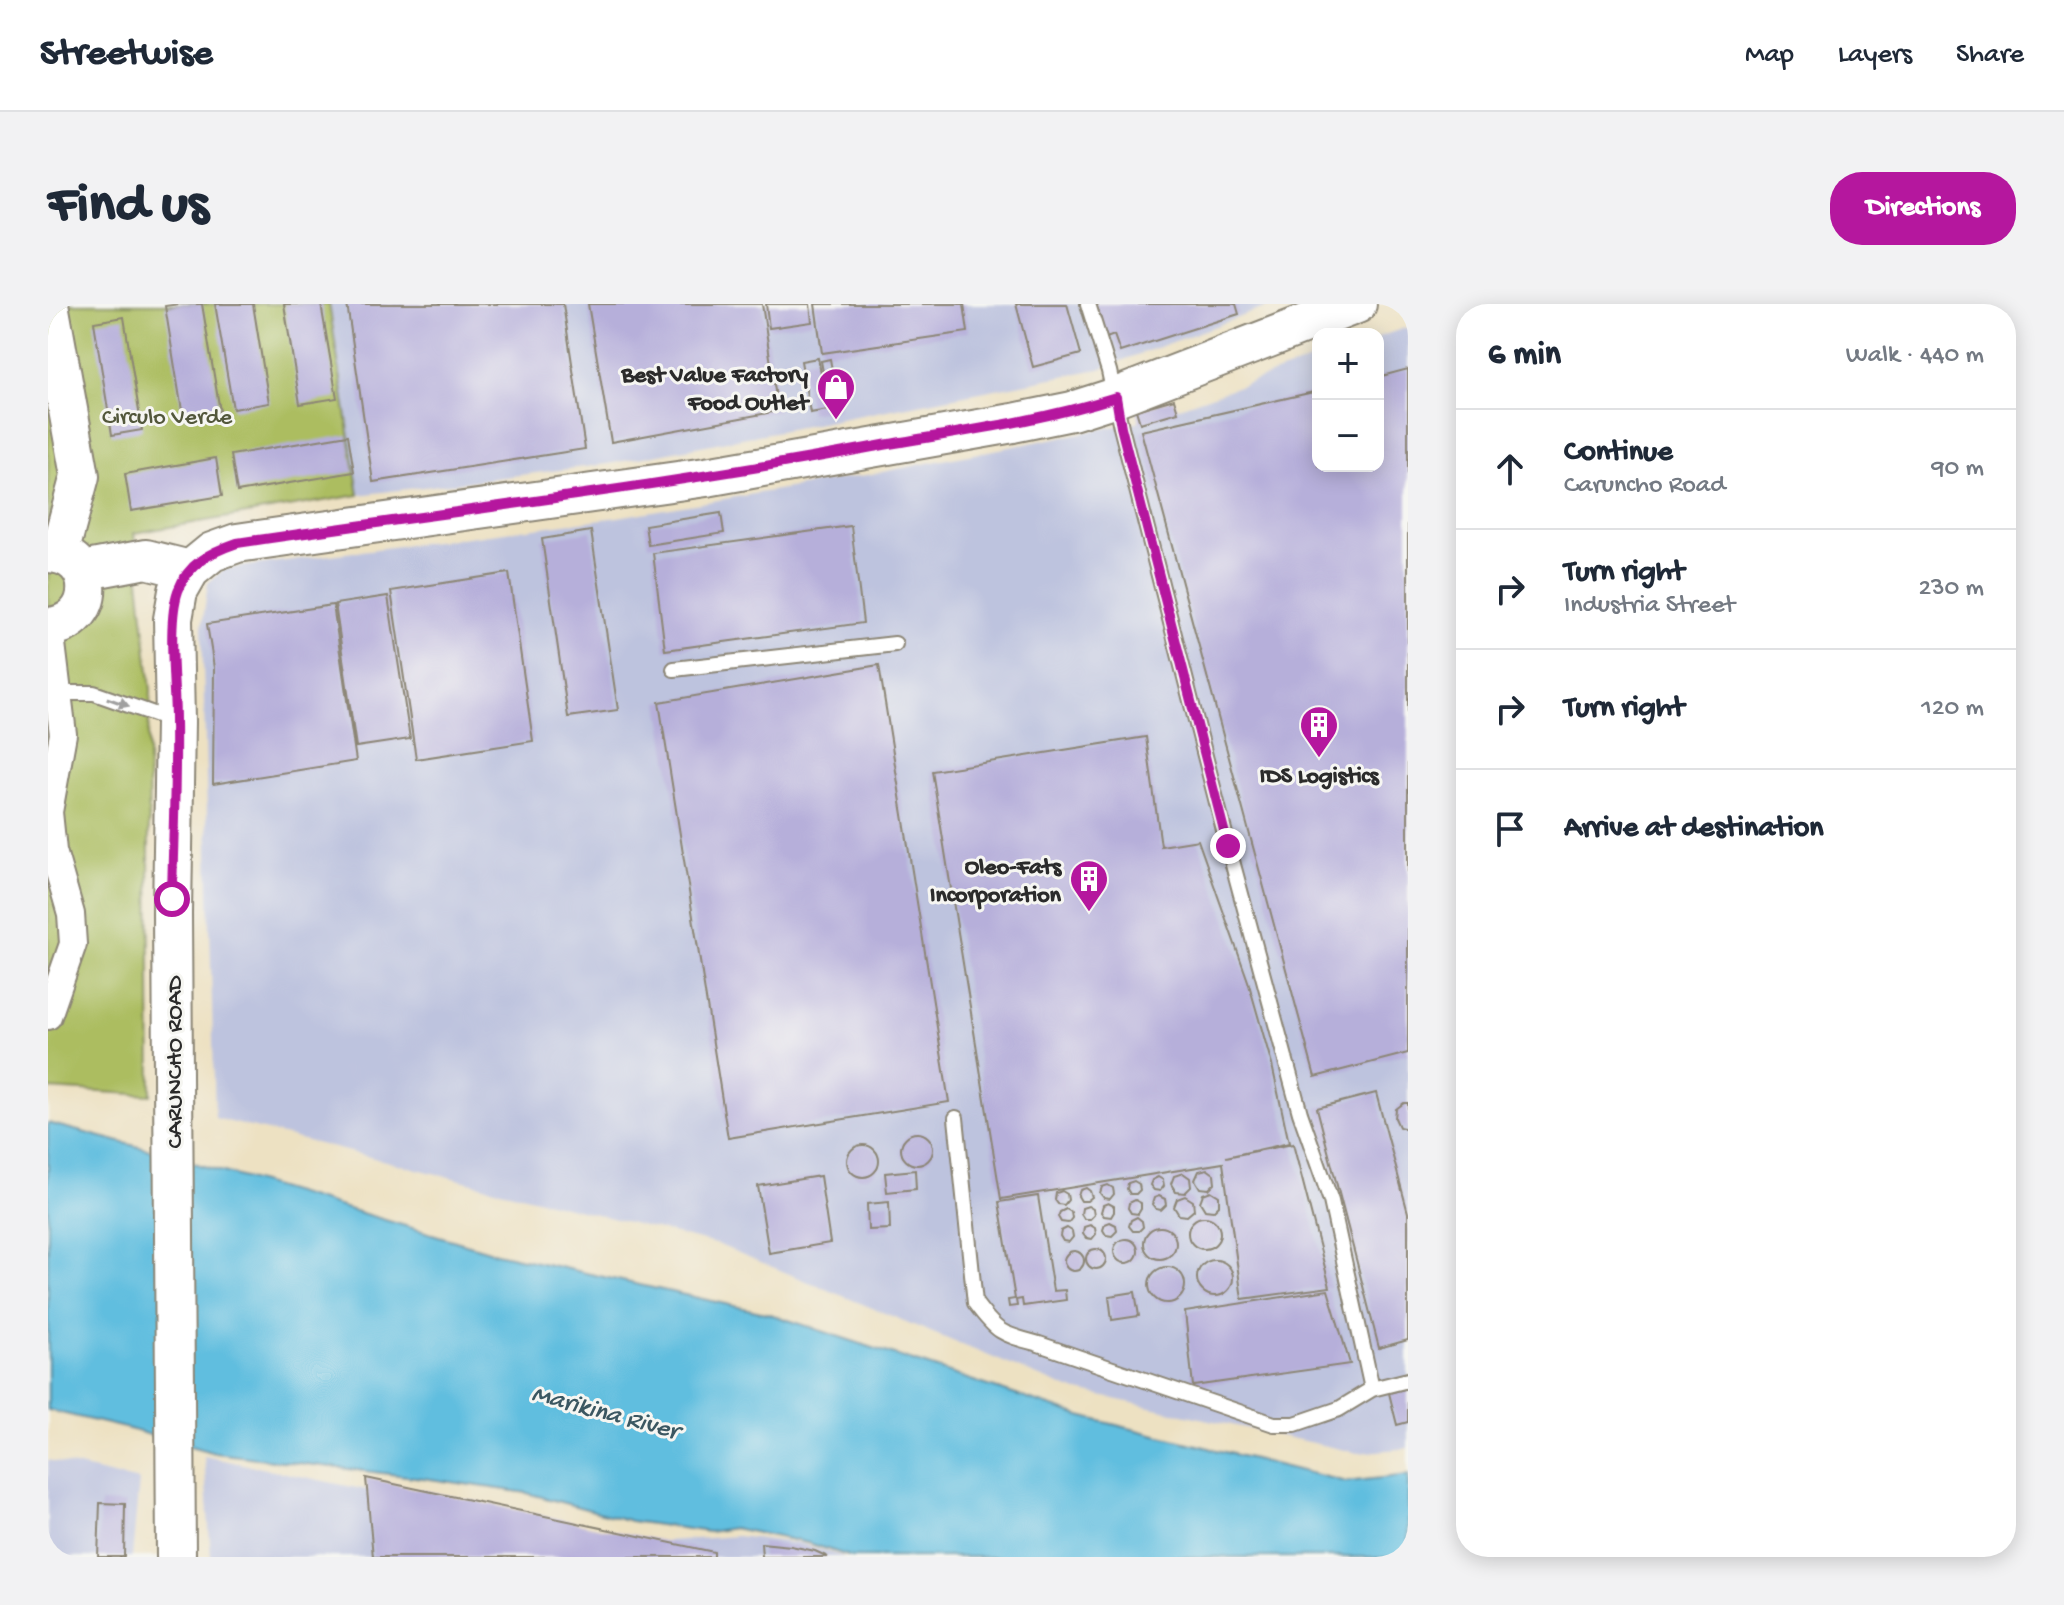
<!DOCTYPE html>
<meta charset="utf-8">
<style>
:root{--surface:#fff;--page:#f2f2f3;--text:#1f2937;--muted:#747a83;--line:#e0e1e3;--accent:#b5179e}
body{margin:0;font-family:"Gochi Hand",sans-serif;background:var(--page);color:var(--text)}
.controls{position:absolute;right:24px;top:24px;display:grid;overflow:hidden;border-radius:16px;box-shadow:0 4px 20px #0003}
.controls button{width:72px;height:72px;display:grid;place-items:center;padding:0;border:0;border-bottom:2px solid var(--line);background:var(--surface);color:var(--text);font:40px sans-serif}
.stop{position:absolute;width:24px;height:24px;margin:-18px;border:6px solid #b5179e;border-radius:50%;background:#fff}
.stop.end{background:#b5179e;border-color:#fff;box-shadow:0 2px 8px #0008}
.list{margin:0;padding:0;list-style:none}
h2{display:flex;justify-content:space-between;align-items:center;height:104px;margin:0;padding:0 32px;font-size:34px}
h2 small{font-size:26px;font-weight:400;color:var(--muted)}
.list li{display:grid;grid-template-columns:52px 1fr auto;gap:24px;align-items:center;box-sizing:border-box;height:120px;padding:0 32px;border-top:2px solid var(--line)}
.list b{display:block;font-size:30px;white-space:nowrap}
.list p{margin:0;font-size:26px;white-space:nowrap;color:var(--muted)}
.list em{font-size:26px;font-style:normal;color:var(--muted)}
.icon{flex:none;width:44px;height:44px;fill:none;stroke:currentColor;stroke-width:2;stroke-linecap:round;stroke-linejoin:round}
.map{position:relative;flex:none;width:1360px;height:1253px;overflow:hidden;border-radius:32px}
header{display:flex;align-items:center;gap:48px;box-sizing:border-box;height:112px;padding:0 40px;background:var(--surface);border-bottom:2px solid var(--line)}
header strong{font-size:38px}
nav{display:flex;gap:44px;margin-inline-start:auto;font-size:28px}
.intro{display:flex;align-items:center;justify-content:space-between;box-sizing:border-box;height:192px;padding:0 48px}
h1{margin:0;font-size:56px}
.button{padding:20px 36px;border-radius:32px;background:var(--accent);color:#fff;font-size:28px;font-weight:700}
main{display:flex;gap:48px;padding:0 48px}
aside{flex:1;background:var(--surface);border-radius:32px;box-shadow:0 4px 20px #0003}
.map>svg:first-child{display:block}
.industrial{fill:#bdc3de}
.green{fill:#acbd61;stroke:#6c7446;stroke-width:2}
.water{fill:#61bedf;stroke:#467485;stroke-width:2}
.building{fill:#b6afda}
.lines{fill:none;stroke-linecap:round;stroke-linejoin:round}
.lane-casing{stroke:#8c8676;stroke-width:18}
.street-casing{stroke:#8c8676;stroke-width:30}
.secondary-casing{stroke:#8c8676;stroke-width:42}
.lane{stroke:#fff;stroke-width:14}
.street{stroke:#fff;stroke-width:26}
.secondary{stroke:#fff;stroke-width:38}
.oneway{fill:#a0a0a0}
.route{stroke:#b5179e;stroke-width:10}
.labels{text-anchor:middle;stroke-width:6;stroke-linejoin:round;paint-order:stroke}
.poi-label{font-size:24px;font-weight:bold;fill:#2b2b2b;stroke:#f6f6f2;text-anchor:end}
.park-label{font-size:24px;fill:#52573b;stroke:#f6f6f2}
.street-label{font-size:24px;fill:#2b2b2b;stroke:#f6f6f2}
.water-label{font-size:26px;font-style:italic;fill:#3b5761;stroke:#f6f6f2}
</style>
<header>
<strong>Streetwise</strong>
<nav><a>Map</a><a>Layers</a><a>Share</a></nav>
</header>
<div class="intro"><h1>Find us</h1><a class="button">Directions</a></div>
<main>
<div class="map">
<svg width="1360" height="1253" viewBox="0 0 1360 1253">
<rect width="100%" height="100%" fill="#f6f6f2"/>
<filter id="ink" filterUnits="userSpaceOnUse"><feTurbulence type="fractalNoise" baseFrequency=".0125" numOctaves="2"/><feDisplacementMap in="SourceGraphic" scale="16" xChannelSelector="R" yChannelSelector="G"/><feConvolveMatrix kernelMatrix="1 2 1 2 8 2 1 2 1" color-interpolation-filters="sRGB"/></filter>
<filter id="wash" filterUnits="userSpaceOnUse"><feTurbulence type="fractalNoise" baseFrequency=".006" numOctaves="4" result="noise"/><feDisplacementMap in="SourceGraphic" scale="32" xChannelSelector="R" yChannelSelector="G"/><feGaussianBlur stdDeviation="1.8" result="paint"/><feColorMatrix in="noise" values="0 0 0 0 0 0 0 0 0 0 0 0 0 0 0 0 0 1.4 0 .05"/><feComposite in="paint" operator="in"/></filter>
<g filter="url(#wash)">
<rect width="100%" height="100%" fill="#ede1c2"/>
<path class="industrial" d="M282,0H1219V3L1051,65L560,160L311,191Z
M1360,23V1144L1310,1149L1021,1085L671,941L167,814L154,323L160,279L177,265L570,213L824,170L1089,118L1270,54V162H1330V33Z
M156,1152L576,1240L689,1232L754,1240L797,1253H163Z
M0,1156L91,1177L84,1253H0Z"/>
<path class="green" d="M0,0H281L311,191L86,229L103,386L100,433L103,791L0,785Z"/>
<path class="water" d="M0,819L95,844L448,949L722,1010L1032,1112L1298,1178L1360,1171V1253H804L760,1239L685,1224L661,1228L583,1217L479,1189L375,1174L167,1149L81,1125L0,1106Z"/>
<g id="blocks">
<path class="building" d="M131,0H154L172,107L135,113L117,2Z
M167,0H205L221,99L185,105Z
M236,0H273L289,94L252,100Z
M299,0H515L537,145L325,178Z
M540,0H714L730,107L563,138Z
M718,0H762L764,18L721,24Z
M767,0H916L920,28L774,49Z
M968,0H1019L1033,50L985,63Z
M1045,0H1188L1191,10L1072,48L1066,31L1056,35Z
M76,13L94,126L64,131L46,18Z
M770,54L780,106L762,109L753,57Z
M782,55L791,105L782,107L773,57Z
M1360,65V749L1267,773L1093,127L1270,87V162H1330V73Z
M1126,95L1130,108L1092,119L1088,106Z
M300,131L306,168L189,188L183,151Z
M168,154L174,192L83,207L77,170Z
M673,209L676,229L600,241L597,221Z
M803,222L815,319L617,346L605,249Z
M543,227L570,406L520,413L494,235Z
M461,269L485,437L368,455L343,287Z
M340,292L362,435L308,443L287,300Z
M285,301L308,457L165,480L166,364L159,320Z
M831,361L901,798L680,834L611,398Z
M1098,433L1113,542L1150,536L1200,677L1224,761L1241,839L1178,853L1245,840L1282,983L1194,995L1175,859L953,895L884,467Z
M1328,789L1360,909V1036L1331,1044L1269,804Z
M1356,799H1360V825L1351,823L1347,814L1348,805Z
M853 845a16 16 0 1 1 32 0a16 16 0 1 1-32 0Z
M799 857a16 16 0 1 1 32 0a16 16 0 1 1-32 0Z
M1159,865L1166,870L1167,879L1161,885L1152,884L1147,876L1151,867Z
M867,866L868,885L839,888L837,869Z
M1135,869L1142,874L1143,883L1137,889L1128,888L1123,880L1126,872Z
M772,872L782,939L721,949L710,882Z
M1110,873L1115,876L1116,882L1112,887L1106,886L1102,881L1104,876Z
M1086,877L1091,880L1092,886L1088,890H1082L1079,885L1080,879Z
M1060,881L1065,884L1066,890L1062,895L1056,894L1052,889L1054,883Z
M1038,884L1042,887L1044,893L1039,897H1033L1030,892L1032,886Z
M1014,887L1019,890L1020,896L1016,901L1010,900L1007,896L1008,889Z
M1163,887L1171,892V901L1165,907L1157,906L1152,898L1155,890Z
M990,892L1005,987L1017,986L1018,996L975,1002L974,995L968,996L969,1002L961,1003L960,996L967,995L951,898Z
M1111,892L1117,895L1118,901L1113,906L1108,905L1104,900L1106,894Z
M1137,892L1145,897L1146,906L1139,912L1131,911L1126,903L1129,895Z
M1087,896L1093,899V905L1090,910L1083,909L1080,904L1081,899Z
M841,898L842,925L820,926L819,900Z
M1060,899L1066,902V908L1063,913L1056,912L1053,908L1055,901Z
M1040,902L1045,905L1046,911L1042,915H1036L1033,910L1034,904Z
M1018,905L1023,908L1024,914L1020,919L1013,918L1010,913L1012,908Z
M1140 929a16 16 0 1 1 32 0a16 16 0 1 1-32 0Z
M1089,913L1094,917L1095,923L1091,927H1085L1081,922L1083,916Z
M1062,918L1068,921L1069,927L1064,932L1058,931L1055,926L1057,920Z
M1042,921L1047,924L1048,930L1044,935L1038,934L1035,930L1036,923Z
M1096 939a16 16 0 1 1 32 0a16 16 0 1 1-32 0Z
M1019,924L1024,927L1025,933L1021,938L1015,937L1012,932L1013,927Z
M1066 947a12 12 0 1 1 24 0a12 12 0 1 1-24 0Z
M1038 955a10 10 0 1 1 20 0a10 10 0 1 1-20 0Z
M1016 957a10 10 0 1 1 20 0a10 10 0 1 1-20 0Z
M1149 974a18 18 0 1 1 36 0a18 18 0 1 1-36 0Z
M1101 981a18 18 0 1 1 36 0a18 18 0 1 1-36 0Z
M1280,986L1302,1060L1145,1082L1137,1008Z
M1087,988L1091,1012L1064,1016L1061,992Z
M1360,1084V1118L1349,1121L1341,1089Z
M318,1174L666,1248V1253H325Z
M52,1199L77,1200L76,1253H50Z
M713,1239L743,1242L767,1247L780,1253H714Z"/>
</g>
</g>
<g filter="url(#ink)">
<use href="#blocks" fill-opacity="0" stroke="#8c8676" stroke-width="2"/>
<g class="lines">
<defs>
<path id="lane" d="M1040,0L1061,67L1073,123L1180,542L1252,809L1283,897L1324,1085
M626,365L847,340
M11,389H46L126,417
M908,814L927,999C950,1030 954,1030 991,1040L1226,1120H1247L1291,1105L1324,1085L1360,1076"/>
<path id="street" d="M0,712L25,640L23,610L5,547L1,508L15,430L2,323"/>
<path id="secondary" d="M1,0L32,172L11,250
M0,249C51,250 51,319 0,323
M34,267L98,255L142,266
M128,1253L124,609L127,418L125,315L130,287L142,266L164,248L189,239L658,173L965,119L1024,107L1068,93L1309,0"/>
</defs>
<use href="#lane" class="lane-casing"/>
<use href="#street" class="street-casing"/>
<use href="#secondary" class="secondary-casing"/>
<use href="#lane" class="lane"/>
<use href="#street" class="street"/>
<use href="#secondary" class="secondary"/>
</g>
<defs><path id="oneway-solid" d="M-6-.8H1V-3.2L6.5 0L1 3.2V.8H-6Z" transform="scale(2)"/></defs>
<use class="oneway" href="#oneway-solid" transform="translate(70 398) rotate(20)"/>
</g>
<g class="lines" filter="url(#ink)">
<path class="route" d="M124,595C125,536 128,476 127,416C127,382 119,319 130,287C140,259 163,248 189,239C399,208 610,183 819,144C902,129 986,119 1068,93L1073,123L1180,542"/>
</g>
<defs>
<symbol id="shop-pin" viewBox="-11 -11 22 30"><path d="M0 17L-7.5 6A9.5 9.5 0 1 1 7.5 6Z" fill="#b5179e" stroke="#f6f6f2"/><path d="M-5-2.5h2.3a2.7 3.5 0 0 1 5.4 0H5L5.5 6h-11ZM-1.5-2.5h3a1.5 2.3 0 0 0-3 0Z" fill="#fff"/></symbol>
<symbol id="building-pin" viewBox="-11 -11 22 30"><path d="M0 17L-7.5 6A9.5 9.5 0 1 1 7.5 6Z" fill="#b5179e" stroke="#f6f6f2"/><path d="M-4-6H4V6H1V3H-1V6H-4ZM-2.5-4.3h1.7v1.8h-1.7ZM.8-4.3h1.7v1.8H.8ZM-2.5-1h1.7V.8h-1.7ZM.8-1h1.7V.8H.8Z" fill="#fff"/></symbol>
</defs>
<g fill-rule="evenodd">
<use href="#shop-pin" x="766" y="61" width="44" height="60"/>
<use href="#building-pin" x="1249" y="399" width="44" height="60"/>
<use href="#building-pin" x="1019" y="553" width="44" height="60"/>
</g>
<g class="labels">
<g class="poi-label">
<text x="760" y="77">Best Value Factory<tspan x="760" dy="28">Food Outlet</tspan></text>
<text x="1271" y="478" text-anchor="middle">IDS Logistics</text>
<text x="1013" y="569">Oleo-Fats<tspan x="1013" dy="28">Incorporation</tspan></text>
</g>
<g class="park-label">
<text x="119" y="119">Circulo Verde</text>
</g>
<g class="street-label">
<text transform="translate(125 758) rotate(-90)" y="8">CARUNCHO ROAD</text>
</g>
<g class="water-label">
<text transform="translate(558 1106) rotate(15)" y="9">Marikina River</text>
</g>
</g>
</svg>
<div class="controls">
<button>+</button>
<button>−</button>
</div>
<div class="stop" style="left:124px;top:595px"></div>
<div class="stop end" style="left:1180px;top:542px"></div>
</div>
<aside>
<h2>6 min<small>Walk · 440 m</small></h2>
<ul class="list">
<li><svg class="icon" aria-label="ahead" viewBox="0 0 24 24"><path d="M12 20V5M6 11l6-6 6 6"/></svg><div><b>Continue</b><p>Caruncho Road</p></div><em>90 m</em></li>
<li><svg class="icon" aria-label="right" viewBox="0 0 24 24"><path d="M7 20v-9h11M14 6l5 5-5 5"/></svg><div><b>Turn right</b><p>Industria Street</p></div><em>230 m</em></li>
<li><svg class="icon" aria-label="right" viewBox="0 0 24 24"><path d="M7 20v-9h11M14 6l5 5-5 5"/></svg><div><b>Turn right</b></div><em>120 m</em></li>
<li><svg class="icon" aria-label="arrive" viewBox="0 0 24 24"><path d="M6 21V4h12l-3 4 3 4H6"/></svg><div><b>Arrive at destination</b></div></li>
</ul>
</aside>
</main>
